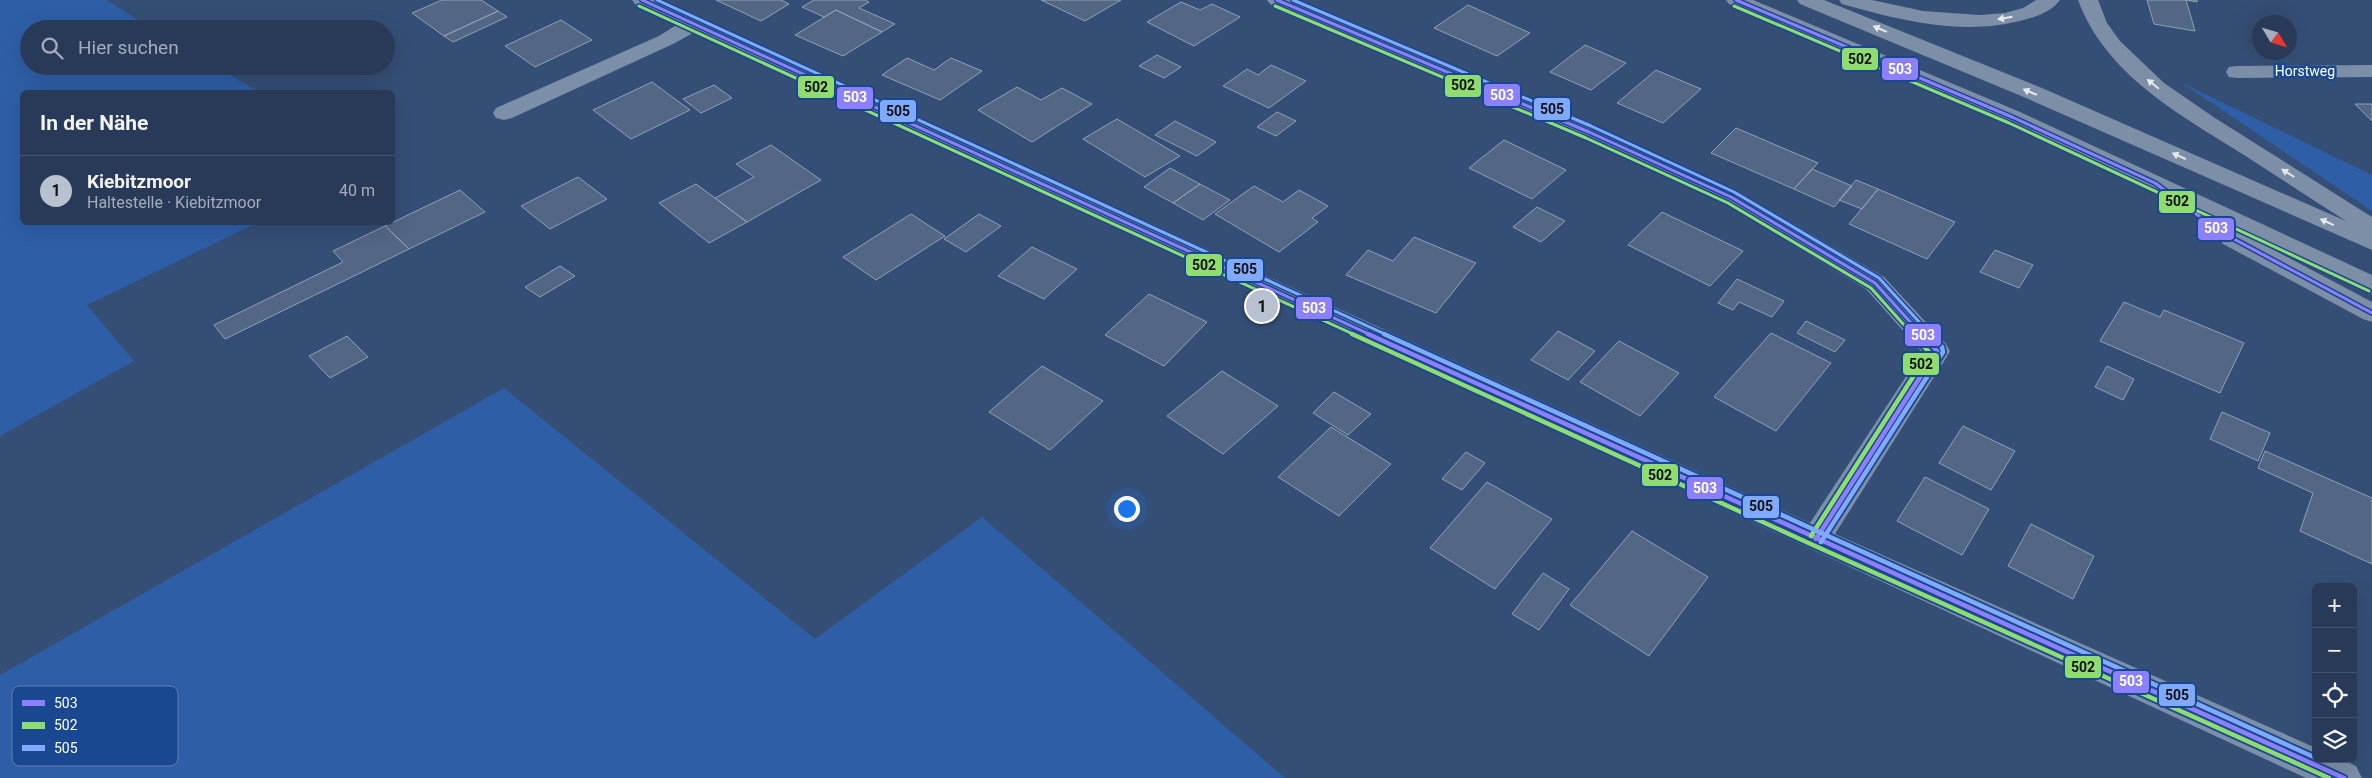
<!DOCTYPE html>
<html lang="de">
<meta charset="utf-8">
<style>
:root{--surface:#283a58;--page:#30415e;--text:#f1f3f6;--muted:#a5adba;--line:#44546e;--accent:#b8c1cf}
body{margin:0;font-family:Roboto,sans-serif;background:var(--page);color:var(--text)}
.controls{position:absolute;right:15px;bottom:15px;display:grid;overflow:hidden;border-radius:8px;box-shadow:0 5px 20px #0002}
.controls button{width:45px;height:45px;display:grid;place-items:center;padding:0;border:0;border-bottom:1px solid var(--line);background:var(--surface);color:var(--text);font:25px sans-serif}
.compass{position:absolute;left:2252px;top:15px;width:45px;height:45px;border-radius:50%;background:var(--surface);box-shadow:0 5px 20px #0002;rotate:128deg}
.you{position:absolute;left:1126px;top:508px;width:18px;height:18px;margin:-12px;border:4px solid #fff;border-radius:50%;background:#1a73e8;box-shadow:0 0 0 8px #1a73e833}
.badge{display:grid;place-items:center;width:32px;height:32px;border-radius:50%;background:var(--accent);color:#111;font-size:16px;font-weight:700}
.pin{position:absolute;translate:-50% -50%;border:2px solid #fff;box-shadow:0 1px 5px #0006}
.list{margin:0;padding:0;list-style:none}
h2{display:flex;justify-content:space-between;align-items:center;height:65px;margin:0;padding:0 20px;font-size:21px}
h2 small{font-size:16px;font-weight:400;color:var(--muted)}
.list li{display:grid;grid-template-columns:32px 1fr auto;gap:15px;align-items:center;box-sizing:border-box;height:70px;padding:0 20px;border-top:1px solid var(--line)}
.list b{display:block;font-size:19px;white-space:nowrap}
.list p{margin:0;font-size:16px;white-space:nowrap;color:var(--muted)}
.list em{font-size:16px;font-style:normal;color:var(--muted)}
.icon{flex:none;width:28px;height:28px;fill:none;stroke:currentColor;stroke-width:2;stroke-linecap:round;stroke-linejoin:round}
.map{position:relative;flex:none;width:2372px;height:778px;overflow:hidden}
.search{position:absolute;background:var(--surface);box-shadow:0 5px 20px #0002;left:20px;top:20px;width:375px;height:55px;display:flex;align-items:center;gap:12px;box-sizing:border-box;padding:0 18px;border-radius:28px;color:var(--muted);font-size:19px}
.panel{position:absolute;background:var(--surface);box-shadow:0 5px 20px #0002;left:20px;top:90px;width:375px;height:135px;border-radius:8px}
.map>svg:first-child{display:block}
.green{fill:#2e5ea6}
.building{fill:#526685;stroke:#91a0b6}
.lines{fill:none;stroke-linecap:round;stroke-linejoin:round}
.minor{fill:#7c8fa8;fill-rule:evenodd}
.highway{fill:#7d8fa7;fill-rule:evenodd}
.bus-1-far1-casing{stroke:#1a4890;stroke-width:6}
.bus-1-casing{stroke:#1a4890;stroke-width:8}
.bus-2-far1-casing{stroke:#1a4890;stroke-width:6}
.bus-2-casing{stroke:#1a4890;stroke-width:8}
.bus-3-far1-casing{stroke:#1a4890;stroke-width:6}
.bus-3-casing{stroke:#1a4890;stroke-width:8}
.bus-1-far1{stroke:#8d80ff;stroke-width:3}
.bus-1{stroke:#8d80ff;stroke-width:4.5}
.bus-2-far1{stroke:#8fdc70;stroke-width:3}
.bus-2{stroke:#8fdc70;stroke-width:4.5}
.bus-3-far1{stroke:#80aaff;stroke-width:3}
.bus-3{stroke:#80aaff;stroke-width:4.5}
.oneway{fill:#e5e9ed}
.labels{text-anchor:middle;stroke-width:5;stroke-linejoin:round;paint-order:stroke}
.far-street-label{font-size:14px;fill:#fff;stroke:#1a4890}
.key{fill:#1a4890;stroke:#5f7fb1;stroke-width:1}
.key-label{font-size:14px;fill:#fff}
.line-badge{stroke:#1a4890;stroke-width:2}
.badge-label{font-size:14px;text-anchor:middle;font-weight:bold;fill:#fff}
.pale-badge-label{font-size:14px;text-anchor:middle;font-weight:bold;fill:#111}
</style>
<div class="map">
<svg width="2372" height="778" viewBox="0 0 2372 778">
<rect width="100%" height="100%" fill="#354e75"/>
<path class="green" d="M0,0H106L153,29H29V66H215L259,92H22V222L257,223L87,305L134,361L0,436Z
M2182,83L2372,175V211Z
M504,388L815,639L982,517L1285,778H0V675Z"/>
<path class="building" d="M442,0H481L498,11L444,36L412,13Z
M716,0H781L789,4L761,21Z
M814,0H865L869,2L859,8L895,24L882,32L836,10L824,17L802,7Z
M1041,0H1121L1085,21Z
M2147,0H2197V2L2186,0L2195,31L2154,24Z
M1181,2L1200,10L1212,4L1240,17L1194,46L1147,22Z
M1468,5L1530,33L1497,56L1434,28Z
M836,10L882,32L843,56L795,35Z
M498,11L507,17L453,42L444,36Z
M561,20L592,40L535,67L505,46Z
M1585,45L1626,63L1591,90L1550,72Z
M1157,55L1181,67L1164,78L1139,66Z
M907,58L934,70L951,58L982,71L940,100L882,75Z
M1271,65L1306,81L1269,108L1223,86L1247,69L1258,75Z
M1656,70L1701,89L1663,123L1617,103Z
M652,82L690,110L631,139L593,110Z
M714,85L732,98L701,113L683,99Z
M1017,87L1041,100L1062,88L1092,104L1032,142L978,110Z
M2355,104H2372V121Z
M1277,112L1296,121L1276,136L1257,127Z
M1117,119L1180,156L1145,177L1083,139Z
M1175,121L1216,142L1197,156L1155,135Z
M1736,128L1818,163L1794,189L1711,153Z
M1504,140L1566,170L1532,199L1469,168Z
M771,145L821,180L747,222L715,198L754,177L736,164Z
M1170,168L1200,184L1173,203L1144,187Z
M1812,169L1852,186L1834,207L1794,189Z
M578,177L607,199L550,229L521,206Z
M1856,180L1878,189L1862,209L1839,200Z
M696,184L715,198L747,222L709,243L659,203Z
M1200,184L1230,200L1203,220L1173,203Z
M1254,186L1283,202L1299,190L1328,206L1312,218L1318,222L1279,252L1215,214Z
M1878,189L1955,222L1927,259L1849,224Z
M460,190L485,212L409,249L385,226Z
M1537,207L1565,221L1541,242L1513,227Z
M1662,212L1743,251L1710,286L1628,245Z
M911,214L945,236L876,280L843,257Z
M979,214L1001,226L966,252L944,239Z
M385,226L409,249L225,339L214,325L343,262L333,251Z
M1414,237L1476,263L1436,313L1346,275L1368,250L1393,261Z
M1032,247L1077,269L1044,299L998,276Z
M1995,250L2033,265L2019,288L1980,272Z
M560,266L575,276L540,297L525,287Z
M1737,279L1784,301L1772,317L1739,302L1733,310L1718,303Z
M1149,294L1207,322L1164,366L1105,335Z
M2124,302L2160,317L2164,310L2244,343L2220,393L2100,341Z
M1806,321L1845,340L1835,352L1797,333Z
M1558,331L1595,351L1568,380L1531,360Z
M1771,333L1831,363L1776,431L1714,397Z
M347,336L368,357L330,378L309,356Z
M1619,341L1679,373L1640,416L1580,382Z
M1042,366L1103,401L1050,450L989,412Z
M2107,366L2134,379L2123,400L2095,387Z
M1222,371L1278,406L1223,454L1167,416Z
M1334,392L1371,414L1348,435L1313,413Z
M2222,412L2270,433L2258,461L2210,439Z
M1963,426L2015,451L1991,490L1939,463Z
M1331,427L1391,464L1339,516L1278,477Z
M2265,451L2372,498V564L2300,531L2313,493L2258,468Z
M1466,452L1485,463L1462,490L1442,479Z
M1925,477L1989,509L1962,555L1897,521Z
M1487,482L1552,519L1495,589L1430,548Z
M2031,524L2094,556L2073,599L2008,566Z
M1632,531L1708,577L1649,656L1570,605Z
M1543,573L1569,589L1539,630L1512,614Z"/>
<g class="lines">
<path class="minor" d="M632,0H658L1810,523L1922,352L1866,289L1723,202L1581,137L1270,4L1267,0H1294L1597,127L1739,192L1884,277L1946,344L1950,351L1946,358L1835,534L2316,748V759H2340L2356,766L2362,778H2306L695,32L673,44L512,118L504,120L496,118L493,113L496,108L659,36L678,24L635,4Z
M2372,65V77L2237,78L2229,77L2226,72L2229,67L2237,66Z"/>
<path class="highway" d="M1726,0H1753L2020,112L2372,275V294L2259,242L2372,302V322L2363,319L2223,244L2220,238L2223,232L2236,231L2004,122L1729,4Z
M1797,0H1824L2042,88L2346,221C2312,199 2278,177 2244,155C2179,114 2106,75 2078,0H2098L2107,23L2120,41L2164,83L2215,118L2372,217V250L2026,98L1800,4Z
M1839,0H1872L1923,11L1980,15L2005,13L2023,8L2036,0H2060C2053,10 2039,16 2027,19C1966,37 1902,21 1842,4Z"/>
<defs>
<path id="bus-1-far1" d="M642,0L1371,335
M1277,0L1589,132L1731,197L1875,283L1922,335
M1736,0L2012,117L2155,183L2219,231L2372,313"/>
<path id="bus-1" d="M1368,334L2344,778
M1816,539L1937,351L1921,334"/>
<path id="bus-2-far1" d="M639,6L1355,335
M1275,6L1586,138L1728,203L1871,288L1913,335
M1734,6L2009,123L2369,291"/>
<path id="bus-2" d="M1352,334L1813,545L2329,778
M1811,536L1929,352L1912,334"/>
<path id="bus-3-far1" d="M657,0L1387,335
M1293,0L1591,126L1734,192L1879,278L1931,335"/>
<path id="bus-3" d="M1384,334L2316,758
M1821,542L1943,352L1942,347L1930,334"/>
</defs>
<use href="#bus-1-far1" class="bus-1-far1-casing"/>
<use href="#bus-1" class="bus-1-casing"/>
<use href="#bus-2-far1" class="bus-2-far1-casing"/>
<use href="#bus-2" class="bus-2-casing"/>
<use href="#bus-3-far1" class="bus-3-far1-casing"/>
<use href="#bus-3" class="bus-3-casing"/>
<use href="#bus-1-far1" class="bus-1-far1"/>
<use href="#bus-1" class="bus-1"/>
<use href="#bus-2-far1" class="bus-2-far1"/>
<use href="#bus-2" class="bus-2"/>
<use href="#bus-3-far1" class="bus-3-far1"/>
<use href="#bus-3" class="bus-3"/>
</g>
<defs><path id="oneway-solid" d="M-6-.8H1V-3.2L6.5 0L1 3.2V.8H-6Z" transform="scale(1.25)"/></defs>
<g class="oneway">
<use href="#oneway-solid" transform="translate(2005 18) rotate(170)"/>
<use href="#oneway-solid" transform="translate(1880 29) rotate(-157)"/>
<use href="#oneway-solid" transform="translate(2153 84) rotate(-141)"/>
<use href="#oneway-solid" transform="translate(2030 92) rotate(-157)"/>
<use href="#oneway-solid" transform="translate(2179 156) rotate(-156)"/>
<use href="#oneway-solid" transform="translate(2288 173) rotate(-148)"/>
<use href="#oneway-solid" transform="translate(2327 222) rotate(-156)"/>
</g>
<g class="labels">
<g class="far-street-label">
<text x="2305" y="76">Horstweg</text>
</g>
</g>
<rect x="12" y="686" width="166" height="80" rx="8" class="key"/>
<rect x="22" y="700" width="23" height="6" fill="#8d80ff"/>
<rect x="22" y="722" width="23" height="7" fill="#8fdc70"/>
<rect x="22" y="745" width="23" height="6" fill="#80aaff"/>
<g class="key-label">
<text x="54" y="708">503</text>
<text x="54" y="730">502</text>
<text x="54" y="753">505</text>
</g>
<g class="line-badge">
<rect x="1841" y="47" width="38" height="24" rx="5" fill="#8fdc70"/>
<rect x="1881" y="57" width="38" height="24" rx="5" fill="#8d80ff"/>
<rect x="1444" y="74" width="38" height="24" rx="5" fill="#8fdc70"/>
<rect x="797" y="75" width="38" height="24" rx="5" fill="#8fdc70"/>
<rect x="1483" y="83" width="38" height="24" rx="5" fill="#8d80ff"/>
<rect x="836" y="86" width="38" height="24" rx="5" fill="#8d80ff"/>
<rect x="1533" y="97" width="38" height="24" rx="5" fill="#80aaff"/>
<rect x="879" y="99" width="38" height="24" rx="5" fill="#80aaff"/>
<rect x="2158" y="190" width="38" height="24" rx="5" fill="#8fdc70"/>
<rect x="2197" y="217" width="38" height="24" rx="5" fill="#8d80ff"/>
<rect x="1185" y="253" width="38" height="24" rx="5" fill="#8fdc70"/>
<rect x="1226" y="258" width="38" height="24" rx="5" fill="#80aaff"/>
<rect x="1295" y="296" width="38" height="24" rx="5" fill="#8d80ff"/>
<rect x="1904" y="323" width="38" height="24" rx="5" fill="#8d80ff"/>
<rect x="1902" y="352" width="38" height="24" rx="5" fill="#8fdc70"/>
<rect x="1641" y="463" width="38" height="24" rx="5" fill="#8fdc70"/>
<rect x="1686" y="476" width="38" height="24" rx="5" fill="#8d80ff"/>
<rect x="1742" y="495" width="38" height="24" rx="5" fill="#80aaff"/>
<rect x="2064" y="655" width="38" height="24" rx="5" fill="#8fdc70"/>
<rect x="2112" y="670" width="38" height="24" rx="5" fill="#8d80ff"/>
<rect x="2158" y="683" width="38" height="24" rx="5" fill="#80aaff"/>
</g>
<g class="badge-label">
<text x="1900" y="74">503</text>
<text x="1502" y="100">503</text>
<text x="855" y="102">503</text>
<text x="2216" y="233">503</text>
<text x="1314" y="313">503</text>
<text x="1923" y="340">503</text>
<text x="1705" y="493">503</text>
<text x="2131" y="686">503</text>
</g>
<g class="pale-badge-label">
<text x="1860" y="64">502</text>
<text x="1463" y="90">502</text>
<text x="816" y="92">502</text>
<text x="1552" y="114">505</text>
<text x="898" y="116">505</text>
<text x="2177" y="206">502</text>
<text x="1204" y="270">502</text>
<text x="1245" y="274">505</text>
<text x="1921" y="369">502</text>
<text x="1660" y="480">502</text>
<text x="1761" y="511">505</text>
<text x="2083" y="672">502</text>
<text x="2177" y="700">505</text>
</g>
</svg>
<div class="controls">
<button>+</button>
<button>−</button>
<button><svg class="icon" aria-label="locate" viewBox="0 0 24 24"><circle cx="12" cy="12" r="6"/><path d="M12 2v4M12 18v4M2 12h4M18 12h4"/></svg></button>
<button><svg class="icon" aria-label="layers" viewBox="0 0 24 24"><path d="M12 4l9 5-9 5-9-5zM3 14l9 5 9-5"/></svg></button>
</div>
<svg class="compass" viewBox="-18 -18 36 36"><path d="M0-13l5 13h-10z" fill="#e53935"/><path d="M0 13l5-13h-10z" fill="#a5adba"/></svg>
<div class="you"></div>
<div class="pin badge" style="left:1262px;top:306px">1</div>
<div class="search"><svg class="icon" aria-label="search" viewBox="0 0 24 24"><circle cx="10" cy="10" r="6"/><path d="M15 15l6 6"/></svg>Hier suchen</div>
<section class="panel">
<h2>In der Nähe<small></small></h2>
<ul class="list">
<li><span class="badge">1</span><div><b>Kiebitzmoor</b><p>Haltestelle · Kiebitzmoor</p></div><em>40 m</em></li>
</ul>
</section>
</div>
